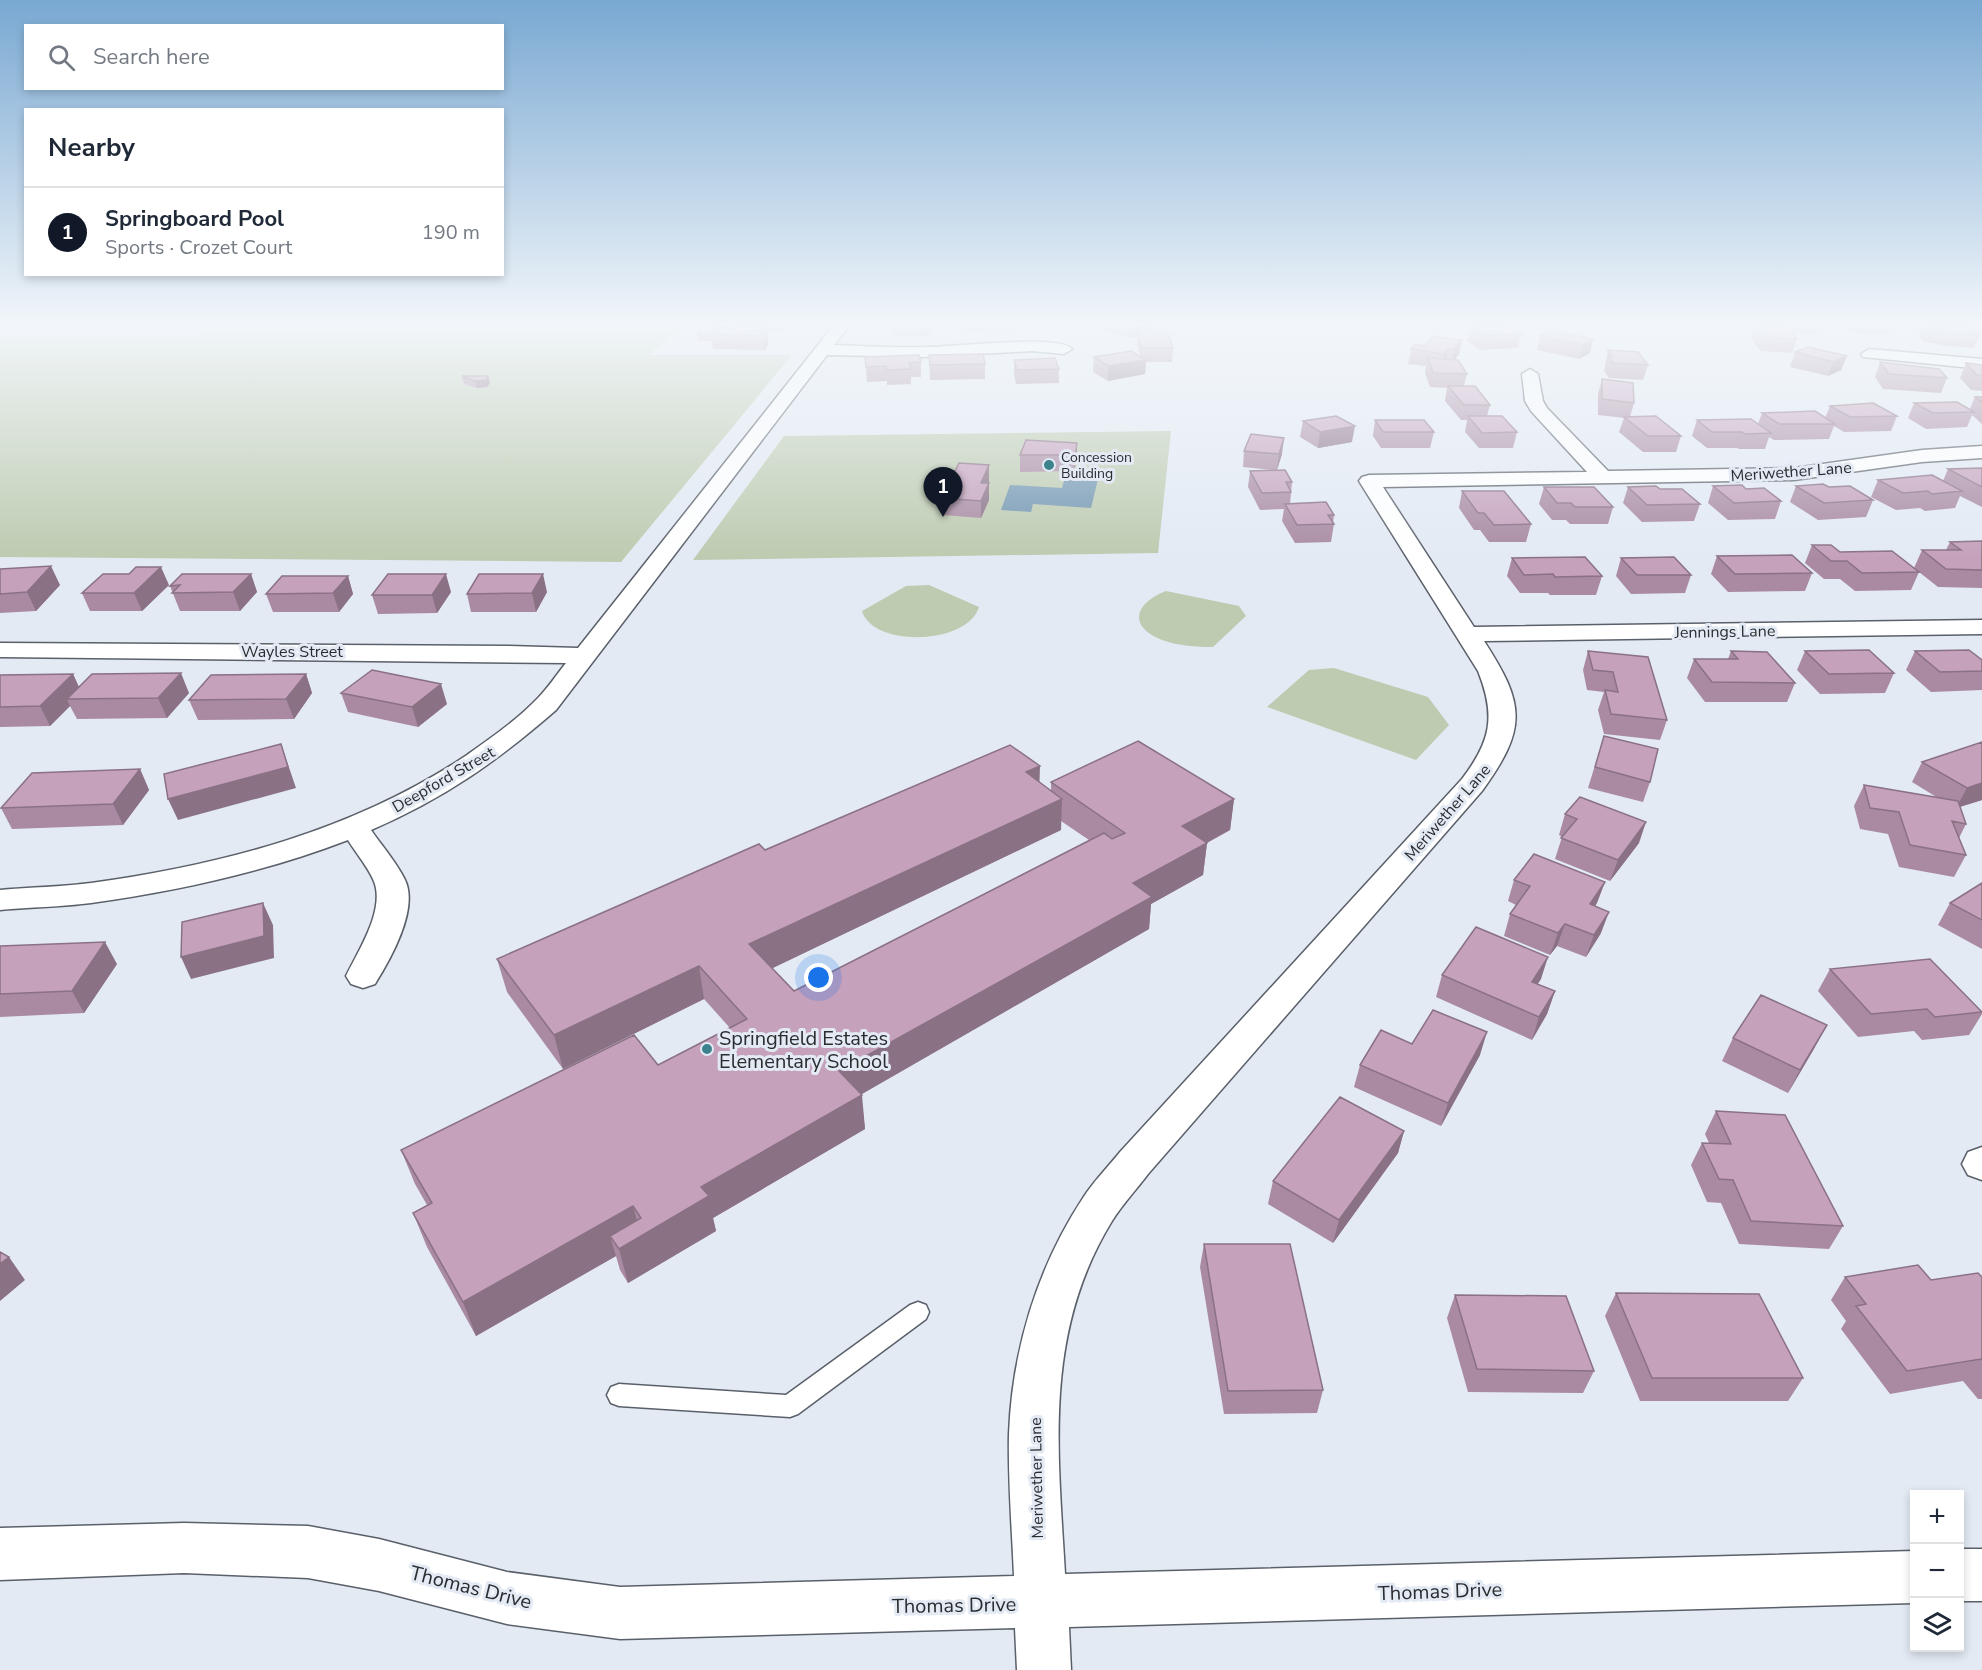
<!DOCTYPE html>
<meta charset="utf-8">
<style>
:root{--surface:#fff;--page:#f6f6f7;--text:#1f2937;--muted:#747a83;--line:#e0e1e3;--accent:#111827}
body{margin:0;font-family:"Nunito Sans",sans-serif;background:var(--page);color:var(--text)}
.controls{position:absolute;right:18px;bottom:18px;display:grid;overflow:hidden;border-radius:0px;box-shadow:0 3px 9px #0003}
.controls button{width:54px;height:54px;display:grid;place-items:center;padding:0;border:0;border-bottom:2px solid var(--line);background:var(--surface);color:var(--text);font:30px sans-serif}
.you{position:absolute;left:819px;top:978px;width:21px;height:21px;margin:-15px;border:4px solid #fff;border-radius:50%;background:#1a73e8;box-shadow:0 0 0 9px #1a73e833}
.badge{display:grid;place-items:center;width:39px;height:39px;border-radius:50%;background:var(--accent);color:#fff;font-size:20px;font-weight:700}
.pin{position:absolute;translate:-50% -50px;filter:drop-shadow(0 2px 3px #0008)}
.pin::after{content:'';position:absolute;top:32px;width:21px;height:18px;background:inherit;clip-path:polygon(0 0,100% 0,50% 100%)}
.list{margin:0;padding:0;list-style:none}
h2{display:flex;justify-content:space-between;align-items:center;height:78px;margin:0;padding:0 24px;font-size:26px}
h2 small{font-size:20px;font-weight:400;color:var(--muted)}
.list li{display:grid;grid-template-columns:39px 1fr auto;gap:18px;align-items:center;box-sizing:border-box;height:90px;padding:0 24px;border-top:2px solid var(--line)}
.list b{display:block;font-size:22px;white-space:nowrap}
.list p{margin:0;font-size:20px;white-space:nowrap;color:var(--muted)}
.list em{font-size:20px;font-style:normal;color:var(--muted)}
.icon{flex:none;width:33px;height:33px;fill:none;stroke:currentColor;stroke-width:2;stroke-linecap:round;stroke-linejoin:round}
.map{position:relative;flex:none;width:1982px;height:1670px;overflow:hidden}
.search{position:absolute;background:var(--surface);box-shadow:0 3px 9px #0003;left:24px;top:24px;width:480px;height:66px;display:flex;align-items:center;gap:15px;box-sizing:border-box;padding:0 21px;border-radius:0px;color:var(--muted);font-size:22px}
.panel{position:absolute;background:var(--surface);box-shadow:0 3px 9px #0003;left:24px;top:108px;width:480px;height:168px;border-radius:0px}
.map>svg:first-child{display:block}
.green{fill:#bdcbb0}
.water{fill:#7296b1}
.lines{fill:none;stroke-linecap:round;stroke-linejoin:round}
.service-casing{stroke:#5a6069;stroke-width:3}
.minor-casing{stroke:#5a6069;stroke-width:3}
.service{fill:#fff;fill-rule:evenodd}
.minor{fill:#fff;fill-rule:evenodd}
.wall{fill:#a98aa2;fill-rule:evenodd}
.shaded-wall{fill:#8a7184}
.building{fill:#c5a1bc;stroke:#8a7184;stroke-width:1.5}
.poi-dot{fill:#3d838e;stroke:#e3eaf4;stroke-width:2}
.labels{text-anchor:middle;stroke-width:6;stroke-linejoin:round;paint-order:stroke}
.far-poi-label{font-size:14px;fill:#2a2d30;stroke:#e3eaf4;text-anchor:start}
.street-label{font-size:16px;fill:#2a2d30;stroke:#e3eaf4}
.near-poi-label{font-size:20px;fill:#2a2d30;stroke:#e3eaf4;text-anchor:start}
.near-street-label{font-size:20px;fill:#2a2d30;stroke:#e3eaf4}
</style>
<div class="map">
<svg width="1982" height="1670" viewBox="0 0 1982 1670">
<rect width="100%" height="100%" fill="#e3eaf4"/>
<path class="green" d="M227,326H680L649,355H792L621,562L0,557V337H199C208,330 218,333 227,326Z
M1171,431L1158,553L693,560L784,436Z
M929,585L979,607C968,645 873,648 862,611L906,586Z
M1166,591L1239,606L1246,616L1213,647C1196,647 1179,646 1162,640C1127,626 1135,603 1166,591Z
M1334,668L1428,697L1449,725L1416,760L1267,707L1309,670Z"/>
<path class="water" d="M1065,477L1098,479L1091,508L1033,504L1031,512L1001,510L1010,485L1062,488Z"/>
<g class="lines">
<defs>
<path id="service" d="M918,1302L926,1305L929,1312L926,1319L798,1414L790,1417L619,1406L611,1403L607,1395L611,1387L619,1384L786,1395L910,1305Z"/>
<path id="minor" d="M833,326H849L834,345C865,346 896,348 926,347C950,347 1060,334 1072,349L1064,354L1032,351L925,357L827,355L556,710C496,762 445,798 371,830C382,846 397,863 405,880C419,909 390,960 375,984L363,988L351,984L346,976C358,951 387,908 373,879C367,866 356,853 348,840C265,872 178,891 91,903C61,907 30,907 0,910V890C30,887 61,887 91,883C223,865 355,830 467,755C491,738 517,720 538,698C548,688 557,674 566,663L0,657V643L509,646L578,648Z
M1869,349L1982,359V369L1863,357L1861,354Z
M1530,369L1538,374L1543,401L1547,408L1608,471L1794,468L1922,450L1982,446V458L1922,462L1794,480L1383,487L1474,627L1982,620V634L1484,641C1526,705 1527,729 1482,791L1148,1174C1136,1190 1122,1205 1112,1221C1043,1333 1058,1451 1065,1574L1914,1551V1603L1069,1627L1071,1670H1017L1015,1628L620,1639L507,1624L379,1591L308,1578L184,1573L0,1580V1528L184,1523L308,1526L379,1539L507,1572L620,1587L1014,1576C1012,1529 1008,1481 1009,1434C1012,1351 1037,1268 1083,1198C1093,1182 1108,1167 1120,1152L1462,779C1491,741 1496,716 1478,671L1359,481L1362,477L1369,475L1587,472L1531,411L1525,401L1522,374Z
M1982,1147V1180L1968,1175L1962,1164L1968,1152Z
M1960,1549H1982V1601H1960Z"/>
</defs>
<use href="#service" class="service-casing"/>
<use href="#minor" class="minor-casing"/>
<use href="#service" class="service"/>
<use href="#minor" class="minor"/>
</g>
<path class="wall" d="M737,326H785L783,331H767L768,344L765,350L713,349L712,341H698L697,334L736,328Z
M892,326H932V328L927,336L892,335Z
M963,326H1018V329L968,331Z
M1106,326H1150V331L1173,348L1172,362H1146L1145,374L1108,381L1093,372L1094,357L1140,356L1137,345V337L1133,338L1105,331Z
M1755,326H1824L1822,333L1793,334L1797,339L1792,353L1761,351L1751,338Z
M1843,326H1891L1887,334L1853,333Z
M1922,326H1972L1980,334L1974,348L1949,346L1924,342L1918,335Z
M1470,327L1521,334L1518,348L1480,350L1467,341Z
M1540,336L1593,339L1590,353L1579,359L1537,350Z
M1462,340L1459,354L1455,360L1467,374L1464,386L1490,405L1487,416L1517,432L1513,448H1479L1465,432L1467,420H1461L1445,401L1447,388L1430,387L1425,373L1426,366L1408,364L1411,349L1425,346Z
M1608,350L1648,365L1643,380L1609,378L1604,371Z
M1795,352L1847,356L1841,370L1828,376L1790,367Z
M929,355L985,364V379L930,380Z
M865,357L921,362V377H911V384L887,385V381L867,382Z
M1014,360L1059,369V383L1016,384L1014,374Z
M1880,362L1947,378L1941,393L1883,389L1875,377Z
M1966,363L1982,365V391L1971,390L1960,378Z
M462,376L490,383L487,387L477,388L464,384Z
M1602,379L1634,403L1630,417L1681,436L1676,452H1643L1619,432L1624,418L1598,415V394Z
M1975,397H1982V424L1972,415L1967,427L1926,429L1908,418L1914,403L1970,409Z
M1830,406L1897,416L1891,431L1844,432L1834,426L1829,439L1774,440L1769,437L1765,449H1739L1737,448H1707L1692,436L1697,420L1758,424L1762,413L1825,418Z
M1375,420L1434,432L1430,448H1381L1373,436Z
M1303,421L1352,442L1318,448L1300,437Z
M1077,443V459L1074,471L1020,472V455Z
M1244,451L1282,454L1277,470L1292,482L1290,504L1334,515L1333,523L1334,524L1331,542L1295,543L1282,521L1284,509L1260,510L1248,487L1250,471L1273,470L1243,467Z
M1982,468V507L1960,496L1955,508L1925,511L1920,508L1896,510L1871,497L1878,480L1943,481L1948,469Z
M989,482V500L981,518L942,515V498Z
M1713,486L1746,489L1781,501L1775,519L1728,520L1708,503Z
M1796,486L1829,487L1873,500L1866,517L1818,520L1790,502Z
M1544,487L1613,507L1608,524H1570L1566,520H1552L1539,504Z
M1628,487L1660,489L1700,504L1694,521L1642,522L1623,503Z
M1462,491L1531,524L1526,542H1489L1480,530H1474L1459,508Z
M1982,541V588L1938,587L1919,572L1911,590L1855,591L1840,579H1824L1805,563L1812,545L1840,552L1914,568L1922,550H1946L1950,542Z
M1717,556L1812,573L1805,591L1728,592L1711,574Z
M1512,558L1602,576L1596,595H1550L1548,593H1520L1507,576Z
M1621,558L1691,575L1685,593L1631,594L1616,576Z
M0,569L60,585L36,611L0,613Z
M251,574L257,592L240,611H180L170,586Z
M348,576L353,594L339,612H273L266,594Z
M169,585L142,611H90L82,593Z
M451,592L437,613L378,614L372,595Z
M547,592L536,612H471L467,594Z
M1588,651L1667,720L1660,740L1604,734L1598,710L1604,692L1587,690L1583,670Z
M1731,651L1795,683L1787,702H1705L1687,678L1694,659H1728Z
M1805,651L1894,673L1885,693L1820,694L1797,670Z
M1915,651L1982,660V690L1931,692L1906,670Z
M73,674L79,687L189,693L167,718L77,719L70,706L50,726L0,727V675Z
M306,674L312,693L294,719L198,720L189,700Z
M341,693L447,704L418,727L348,712Z
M1604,736L1650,782L1643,802L1588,788Z
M1982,742V800L1960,807L1966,824L1959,838L1966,855L1954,877L1899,867L1888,834L1860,829L1854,806L1864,785L1938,798L1912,782L1922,762Z
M140,769L149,790L123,825L12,829L1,808Z
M1039,782L1051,791V782L1234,799L1230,830L1207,843L1203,875L1151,904L1149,929L861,1094L865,1129L713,1218L716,1231L628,1283L620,1270L616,1256L476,1336L427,1247L413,1213L427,1205L415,1184L401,1150L658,1065L730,1028L704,999L563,1069L507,992L497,959L765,850ZM1061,821L1089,840L794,991L772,968L1061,830Z
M1565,814L1639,843L1610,881L1555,859L1562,837L1559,835Z
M1514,880L1605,882L1595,906L1601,933L1586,957L1557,946L1550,955L1504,936L1510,914L1516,905L1508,901Z
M1982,883V949L1938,925L1950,903Z
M0,946L117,964L84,1013L0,1017Z
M1830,969L1982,1012V1014L1969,1035L1922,1040L1914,1031L1858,1037L1818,991Z
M1442,975L1541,979L1537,984L1555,991L1547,1014L1532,1040L1436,997Z
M1733,1038L1815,1047L1788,1093L1722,1061Z
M1412,1044L1480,1055L1441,1126L1354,1087L1360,1065Z
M1716,1111L1843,1226L1829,1249L1739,1244L1721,1203L1707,1202L1691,1165L1702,1143H1709L1705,1134Z
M1404,1131L1398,1153L1333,1243L1268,1204L1273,1181Z
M1204,1244L1323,1390L1317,1413L1224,1414L1200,1267Z
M1845,1277L1931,1280L1982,1277V1399H1978L1963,1381L1890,1394L1841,1329L1846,1321L1831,1300Z
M1616,1293L1803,1378L1788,1401H1640L1605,1316Z
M1455,1295L1594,1371L1583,1393L1468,1392L1447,1318Z"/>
<path class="shaded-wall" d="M764,326L765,333L767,330L768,344L765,350L764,336L762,330Z
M927,326H932V328L927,336Z
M1134,326H1150V333L1137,331V337L1133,338Z
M1593,339L1590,353L1579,359L1583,345Z
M1462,340L1459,354L1451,364L1454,350Z
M1448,349L1445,363L1441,369L1444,354Z
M1847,356L1841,370L1828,376L1833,362Z
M1146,360L1145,374L1108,381V366Z
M488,376L490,383L487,387L477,388L475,381Z
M1355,426L1352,442L1318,448L1320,432Z
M1284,438L1282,454L1277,470L1279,454Z
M1077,443V459L1074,471L1075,455Z
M989,465V500L981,518V483Z
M51,566L60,585L36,611L27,592Z
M161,567L169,585L142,611L134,593Z
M251,574L257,592L240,611L233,592Z
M446,574L451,592L437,613L432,595Z
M543,574L547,592L536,612L532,593Z
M348,576L353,594L339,612L333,593Z
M181,673L189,693L167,718L158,698Z
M73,674L82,694L67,699L70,706L50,726L40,706Z
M306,674L312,693L294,719L286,699Z
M441,684L447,704L418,727L412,707Z
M281,744L296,788L178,820L168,799Z
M1040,766L1039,797L1026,772Z
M140,769L149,790L123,825L113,804Z
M1982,783V800L1956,808L1967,788Z
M1062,799L1061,830L754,977L749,944Z
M1234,799L1230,830L1179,858L1182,826Z
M1646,822L1639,843L1610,881L1618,860Z
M1207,843L1203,875L1151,904L1149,929L843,1105L839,1071L1133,883Z
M1605,882L1597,903L1583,926L1590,904Z
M263,903L273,925L274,958L191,979L181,957Z
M1609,912L1601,933L1586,957L1594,935Z
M1565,924L1557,946L1550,955L1558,933Z
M105,942L117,964L84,1013L72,991Z
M1548,957L1541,979L1525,1004L1532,982Z
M699,966L704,999L563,1069L554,1035Z
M1555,991L1547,1014L1532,1040L1539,1017Z
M1827,1025L1815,1047L1788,1093L1800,1070Z
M1487,1032L1480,1055L1441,1126L1448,1103Z
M862,1095L865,1129L713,1218L716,1231L628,1283L619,1249L610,1236L616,1256L476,1336L463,1302L633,1206L641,1236L701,1187Z
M1404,1131L1398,1153L1333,1243L1339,1220Z
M9,1257L25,1280L0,1301V1264Z"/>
<path class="building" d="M737,326H764L762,330H767L764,336L712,335L715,328H736Z
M1498,326H1508L1521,334L1483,336L1470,327Z
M1757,326H1787L1797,339L1766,337Z
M1928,326H1972L1980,334L1954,332L1930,328Z
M701,327H731L730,328H715L712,334H697Z
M1551,330L1593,339L1583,345L1540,336Z
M1137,331H1167L1173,348H1142Z
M1433,336L1462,340L1454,350L1448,349L1444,354L1411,349L1415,344L1425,346Z
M1808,347L1847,356L1833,362L1795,352Z
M1608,350L1638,352L1648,365L1613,363L1608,356H1612Z
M1131,351L1146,360L1108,366L1094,357Z
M983,354L985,364L930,365L929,355Z
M919,355L921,362L909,363L911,369L887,370L886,366L866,367L865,357Z
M1055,358L1059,369L1017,370L1014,360Z
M1428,358L1458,360L1467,374L1433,373Z
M1880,362L1939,369L1947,378L1889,374Z
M1966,363L1982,365V376L1977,375Z
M462,376H488L486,380L475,381Z
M1602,379L1633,383L1634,403L1602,399Z
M1448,386H1475L1490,405H1464Z
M1975,397H1982V402Z
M1957,402L1974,412L1933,413L1914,403Z
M1873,403L1897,416L1850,417L1830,406Z
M1815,411L1835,424H1779L1762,413Z
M1336,416L1355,426L1320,432L1303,421Z
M1468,416H1502L1517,432L1482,433Z
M1656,416L1681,436H1648L1624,417Z
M1751,419L1771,433L1745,434L1742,432H1712L1697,420Z
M1375,420H1424L1434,432H1383Z
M1251,434L1284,438L1279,454L1244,451Z
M1026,440L1077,443L1075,455H1020Z
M959,463L989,465L981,483H989L981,501L942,498Z
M1982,468V487L1948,469Z
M1285,470L1292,482H1286L1291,492L1262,493L1250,471Z
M1932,475L1962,491L1932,494L1928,491L1903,493L1878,480Z
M1823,484L1829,487L1850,486L1873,500L1824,503L1796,486Z
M1742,485L1746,489L1764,488L1781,501L1734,503L1713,486Z
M1656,486L1660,489H1682L1700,504L1647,505L1628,487Z
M1544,487H1594L1613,507H1575L1571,503H1557Z
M1462,491H1504L1531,524L1494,525L1484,513H1478Z
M1326,502L1334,515H1328L1334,524L1297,525L1285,504Z
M1982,541V570L1946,569L1922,550H1961L1950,542Z
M1812,545H1831L1840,552L1892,551L1919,572L1862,573L1847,561H1831Z
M1792,555L1812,573L1735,574L1717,556Z
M1585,557L1602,576L1555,577L1553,574L1524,575L1512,558Z
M1674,557L1691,575H1637L1621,558Z
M51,566L27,592L0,594V569Z
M136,567H161L134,593H82L103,574H129Z
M182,574H251L233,592L172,593L180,585L170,586Z
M388,574H446L432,595H372Z
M479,574H543L532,593L467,594Z
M282,576H348L333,593L266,594Z
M1869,650L1894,673L1829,674L1805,651Z
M1969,650L1982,660V671L1940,672L1915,651Z
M1588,651L1648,657L1667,720L1611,714L1605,690L1618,692L1613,672L1593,670Z
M1731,651L1767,652L1795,683L1712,682L1694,659H1738Z
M372,670L441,684L412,707L341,693Z
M181,673L158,698L67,699L92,674Z
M73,674L40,706L0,707V675Z
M306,674L286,699L189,700L211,675Z
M1604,736L1658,749L1650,782L1595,767Z
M1138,741L1234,799L1182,826L1207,843L1133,883L1152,897L839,1071L862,1095L701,1187L709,1196L619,1249L610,1236L641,1218L633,1206L463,1302L413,1213L432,1203L401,1150L634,1035L658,1065L747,1019L699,966L554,1035L497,959L759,844L765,850L1010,745L1040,766L1026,772L1062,799L749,944L794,991L1104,833L1112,839L1125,833L1051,782Z
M1982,742V783L1967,788L1922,762Z
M281,744L288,767L168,799L164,774Z
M140,769L113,804L1,808L32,773Z
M1864,785L1958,801L1966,824L1952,821L1966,855L1910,845L1899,812L1870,808Z
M1580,797L1646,822L1618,860L1561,838L1577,819L1565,814Z
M1534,854L1605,882L1590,904L1609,912L1594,935L1565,924L1558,933L1510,914L1530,886L1514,880Z
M1982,883V920L1950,903Z
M263,903L264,936L181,957L182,922Z
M1476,927L1548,957L1532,982L1555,991L1539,1017L1442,975Z
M105,942L72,991L0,994V946Z
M1930,959L1982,1012L1935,1017L1927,1009L1871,1014L1830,969Z
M1761,995L1827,1025L1800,1070L1733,1038Z
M1433,1010L1487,1032L1448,1103L1360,1065L1381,1030L1412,1044Z
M1340,1097L1404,1131L1339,1220L1273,1181Z
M1716,1111L1785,1115L1843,1226L1751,1221L1733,1180L1719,1179L1702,1143L1731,1144Z
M1204,1244H1290L1323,1390L1228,1391Z
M0,1252L9,1257L0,1264Z
M1918,1265L1931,1280L1978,1273L1982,1277V1360L1981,1359L1907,1371L1856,1306L1866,1304L1845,1277Z
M1616,1293L1759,1294L1803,1378H1652Z
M1455,1295L1566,1296L1594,1371L1477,1369Z"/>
<linearGradient id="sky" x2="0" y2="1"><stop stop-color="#79a8d2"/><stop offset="0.58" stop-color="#f2f6fa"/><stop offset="1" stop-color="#f2f6fa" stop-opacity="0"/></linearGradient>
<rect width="1982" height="559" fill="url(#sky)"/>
<g class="poi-dot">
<circle cx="1049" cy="465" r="6"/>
<circle cx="707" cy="1049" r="6"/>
</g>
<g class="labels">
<g class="far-poi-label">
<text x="1061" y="462">Concession<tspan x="1061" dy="16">Building</tspan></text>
</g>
<g class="street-label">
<text transform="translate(1791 471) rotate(-4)" y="6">Meriwether Lane</text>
<text transform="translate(1725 631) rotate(-1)" y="6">Jennings Lane</text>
<text x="292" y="657">Wayles Street</text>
<text transform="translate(443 779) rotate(-30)" y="6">Deepford Street</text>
<text transform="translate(1447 812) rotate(-49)" y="6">Meriwether Lane</text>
<text transform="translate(1036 1478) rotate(-91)" y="6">Meriwether Lane</text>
</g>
<g class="near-poi-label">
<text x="719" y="1045">Springfield Estates<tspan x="719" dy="23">Elementary School</tspan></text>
</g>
<g class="near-street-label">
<text transform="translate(471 1587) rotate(14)" y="7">Thomas Drive</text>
<text transform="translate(1440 1591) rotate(-2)" y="7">Thomas Drive</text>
<text transform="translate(954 1605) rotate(-1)" y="7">Thomas Drive</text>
</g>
</g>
</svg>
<div class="controls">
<button>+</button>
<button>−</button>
<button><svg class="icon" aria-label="layers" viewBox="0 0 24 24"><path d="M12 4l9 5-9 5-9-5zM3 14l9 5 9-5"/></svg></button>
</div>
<div class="you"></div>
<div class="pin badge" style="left:943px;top:517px">1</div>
<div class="search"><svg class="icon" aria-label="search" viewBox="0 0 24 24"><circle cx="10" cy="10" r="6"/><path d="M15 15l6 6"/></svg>Search here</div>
<section class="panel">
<h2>Nearby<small></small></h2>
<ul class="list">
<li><span class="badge">1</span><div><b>Springboard Pool</b><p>Sports · Crozet Court</p></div><em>190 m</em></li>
</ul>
</section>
</div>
